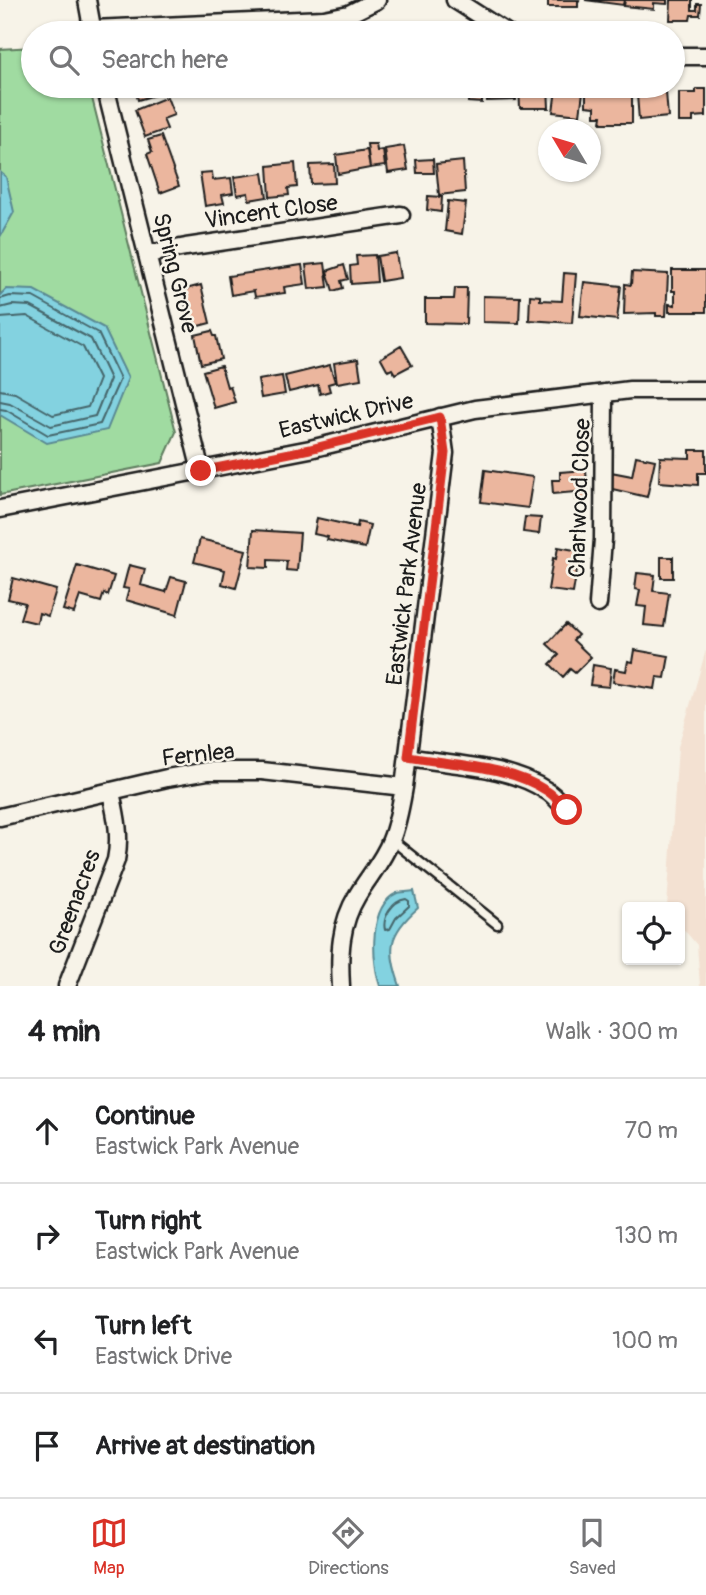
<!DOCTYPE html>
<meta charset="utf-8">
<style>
:root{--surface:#fff;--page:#f6f6f6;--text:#202124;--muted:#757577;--line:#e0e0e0;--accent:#d93025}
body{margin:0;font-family:Pangolin,sans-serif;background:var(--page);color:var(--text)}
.controls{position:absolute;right:21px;bottom:21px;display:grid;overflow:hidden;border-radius:7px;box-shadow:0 2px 5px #0004}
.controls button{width:63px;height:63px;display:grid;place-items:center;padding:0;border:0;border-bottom:2px solid var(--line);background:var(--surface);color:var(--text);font:35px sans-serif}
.compass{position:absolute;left:538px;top:119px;width:63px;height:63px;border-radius:50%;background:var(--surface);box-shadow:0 2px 5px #0004;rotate:308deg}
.stop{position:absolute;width:21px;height:21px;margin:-16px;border:5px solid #d93025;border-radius:50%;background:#fff}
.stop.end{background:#d93025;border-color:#fff;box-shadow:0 2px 7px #0008}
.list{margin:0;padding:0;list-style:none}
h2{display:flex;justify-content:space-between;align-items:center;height:91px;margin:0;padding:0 28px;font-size:30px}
h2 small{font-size:23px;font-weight:400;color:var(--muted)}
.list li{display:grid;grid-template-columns:46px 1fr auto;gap:21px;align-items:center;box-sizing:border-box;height:105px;padding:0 28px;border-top:2px solid var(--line)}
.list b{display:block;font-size:26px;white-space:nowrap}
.list p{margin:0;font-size:23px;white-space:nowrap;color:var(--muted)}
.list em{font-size:23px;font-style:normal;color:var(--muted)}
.icon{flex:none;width:38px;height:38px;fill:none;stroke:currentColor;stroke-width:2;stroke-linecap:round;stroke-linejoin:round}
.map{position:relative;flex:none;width:706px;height:986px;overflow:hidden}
.search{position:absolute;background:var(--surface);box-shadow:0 2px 5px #0004;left:21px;right:21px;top:21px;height:77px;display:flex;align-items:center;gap:18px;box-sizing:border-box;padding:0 24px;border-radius:38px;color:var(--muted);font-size:26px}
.sheet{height:511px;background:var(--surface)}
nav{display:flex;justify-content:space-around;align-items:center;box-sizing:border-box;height:98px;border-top:2px solid var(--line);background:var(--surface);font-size:19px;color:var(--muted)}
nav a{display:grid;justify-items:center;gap:4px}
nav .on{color:var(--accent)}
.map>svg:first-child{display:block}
.built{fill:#f3e1d2}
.green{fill:#a0dba1;stroke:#5e7c5e;stroke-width:2}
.water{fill:#83d2e0;stroke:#5a8992;stroke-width:2}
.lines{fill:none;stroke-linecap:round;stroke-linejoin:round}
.shore{stroke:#45656a;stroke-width:2}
.building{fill:#ebb69e;stroke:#1c1c1c;stroke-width:2}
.lane-casing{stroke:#1c1c1c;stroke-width:13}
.street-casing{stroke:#1c1c1c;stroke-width:21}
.lane{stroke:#f7f3e8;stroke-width:8}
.street{stroke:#f7f3e8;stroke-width:16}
.route{stroke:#d93025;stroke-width:9}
.labels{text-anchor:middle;stroke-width:5;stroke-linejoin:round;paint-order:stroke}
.street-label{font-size:23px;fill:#1c1c1c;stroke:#f7f3e8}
</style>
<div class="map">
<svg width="706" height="986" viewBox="0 0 706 986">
<rect width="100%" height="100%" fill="#f7f3e8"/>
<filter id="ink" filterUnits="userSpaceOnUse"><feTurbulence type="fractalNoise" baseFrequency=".0143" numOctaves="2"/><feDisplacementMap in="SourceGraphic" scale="14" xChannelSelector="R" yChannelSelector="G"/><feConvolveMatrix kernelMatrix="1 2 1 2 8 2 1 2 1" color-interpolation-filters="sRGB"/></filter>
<g filter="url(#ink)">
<path class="built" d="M706,650V986H700L697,945L680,925V907H667L678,747Z"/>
<path class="green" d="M33,47V86H89L176,432L162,463L0,495V49Z"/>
<path class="water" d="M0,172L6,177L14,212L0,237Z
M6,289L34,290L104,328L128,378L107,430L47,443L0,415V295Z
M414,891L418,908C388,934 387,949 400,986H380C372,962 368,906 397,893C401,892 409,892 414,891Z"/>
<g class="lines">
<path class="shore" d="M0,299L10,296L33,297L98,333L120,379L100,424L48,435L6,410L0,409
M0,308L12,305L30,306L91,339L110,379L95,416L51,426L10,403L0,401
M0,318L27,316L83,347L99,379L88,407L53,415L15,393L0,390
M406,899L409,901V906L396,918L390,929L385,930C382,918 392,901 406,899Z"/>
</g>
<path class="building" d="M548,0H580L578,1V7H548Z
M585,0H624L623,5Z
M625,0H667V4L654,3V9L624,6Z
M671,0H692V10H697V4H701L700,15H691L690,20H670Z
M134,86H166L168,91L138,100Z
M453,86H482V103L468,102V92H453Z
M487,86H516V100L487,101Z
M519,86H548L549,108H520Z
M556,89L583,92L580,115L553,112Z
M696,89H706V116L693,117V122H679V93H696Z
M586,92L632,93V123H601L602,116H595V107L586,106Z
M666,92L668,117L639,120L637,95Z
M167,97L174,115L163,119L167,129L145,137L135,110Z
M161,136L179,186L160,193L147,154L152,152L148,140Z
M367,144H376L377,151L383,150L385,166L370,168Z
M404,146L408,170L388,173L385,149Z
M367,150L370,168L338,174L336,155Z
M433,159L434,173H417L416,160Z
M463,161L465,192L439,195L436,164Z
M295,163L297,187L288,188L289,195L270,197L268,166Z
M334,164L335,183L311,184L310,165Z
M212,172L213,180L231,178L233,193L222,195L224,203L205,206L200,173Z
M263,173L267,197L249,200L248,193L237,195L234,177Z
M428,196L442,197L441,212L427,210Z
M448,201L466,203L462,234L445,231Z
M396,253L400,278L381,281L377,256Z
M375,255L377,282L351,284L350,266L357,265L356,256Z
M325,263L328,287L309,289L306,265Z
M302,265L305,284L284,287L285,293L255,297L254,291L231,295L228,276Z
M344,265L348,279L341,281L343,288L333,291L327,271Z
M672,270H706V312H669V304L675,305V291H672Z
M632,272L668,274L666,316H656V313L624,314L625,284L631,285Z
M564,273L576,274L572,323L529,320L530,295L540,296V300L562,301Z
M584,282L621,286L617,320L580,316Z
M201,285L210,323L191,328L182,290Z
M455,288H467L466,324L425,323V299H454Z
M483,296L520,297L519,323L483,322Z
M212,331L214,336H216L221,359L201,364L195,335Z
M401,346L412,365L395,374L392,369L388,371L381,358Z
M358,359L361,379L337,383L334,363Z
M330,365L335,382L328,384L330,391L320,394L318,385L289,392L285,376Z
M221,366L227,387L230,386L235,402L214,408L203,371Z
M282,376L285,394L261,398L258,380Z
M690,450H706V473H698V485L659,482L660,457L690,458Z
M636,456L655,460L647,497L608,488L611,472L632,476Z
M485,470L533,477L528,508L481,502Z
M586,470L588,499L576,500L575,492L553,494L552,480H560V472Z
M525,517L541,518L539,534L523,532Z
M317,518L357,527L358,522L370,525L365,548L327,540L328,537L314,534Z
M253,530L300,533L297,571L286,570L287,561L268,560V568L250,567Z
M200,539L246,550L236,588L222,584L225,570L194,562Z
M558,547L580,551L573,593L548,590L553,558L556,559Z
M661,557H673V578H661Z
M77,565L114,576L108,595L104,593L101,602L80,596L74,613L63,610Z
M129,565L145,569L141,585L166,592L171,577L186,581L177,615L126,600L129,589L123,588Z
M637,573L655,575L653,591L669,593L664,627L644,625L646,607L637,606L640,590L635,589Z
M13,578L56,590L48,616L39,613L37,623L20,619L25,603L8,599Z
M566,624L578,635L573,640L591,657L575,673L570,669L563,677L550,664L559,655L547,644Z
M635,650L669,656L665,678L657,677L655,689L613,682L615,669L626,671L628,661L633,662Z
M593,665L611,668L609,687L590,685Z"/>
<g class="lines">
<defs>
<path id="lane" d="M392,840L497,924"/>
<path id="street" d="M87,0L93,33
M455,0L507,33
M93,29L324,19L349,14L377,0
M673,56H706
M105,86L201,471
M148,254L186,247L401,215
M0,509L310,449L475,409L630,390H706
M598,604L603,539L604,393
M408,757C452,765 508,765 547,791C554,795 560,803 567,810
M0,817L167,778L208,771H262L404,787
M67,986L116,860C121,836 116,815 111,792
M341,986C339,954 340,924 357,896C368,877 383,861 391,840C398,823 401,804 404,787L445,453L440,417"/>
</defs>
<use href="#lane" class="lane-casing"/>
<use href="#street" class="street-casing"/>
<use href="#lane" class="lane"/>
<use href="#street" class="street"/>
</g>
</g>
<g class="lines" filter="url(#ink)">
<path class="route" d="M201,471L310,449L440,417L445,453L408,757C452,765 508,765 547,791C554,795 560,803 567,810"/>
</g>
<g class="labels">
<g class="street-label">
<text transform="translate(271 211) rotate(-8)" y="8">Vincent Close</text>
<text transform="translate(176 273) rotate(76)" y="8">Spring Grove</text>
<text transform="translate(346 415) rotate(-13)" y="8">Eastwick Drive</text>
<text transform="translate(579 498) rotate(-88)" y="8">Charlwood Close</text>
<text transform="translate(406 584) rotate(-83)" y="8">Eastwick Park Avenue</text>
<text transform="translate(198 754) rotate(-6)" y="8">Fernlea</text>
<text transform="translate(74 902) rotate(-70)" y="8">Greenacres</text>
</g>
</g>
</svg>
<div class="controls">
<button><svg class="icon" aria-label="locate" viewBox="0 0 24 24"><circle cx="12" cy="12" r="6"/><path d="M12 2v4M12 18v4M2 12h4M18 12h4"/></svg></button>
</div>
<svg class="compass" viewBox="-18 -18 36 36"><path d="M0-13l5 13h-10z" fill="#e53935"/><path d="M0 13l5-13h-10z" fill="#757577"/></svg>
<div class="stop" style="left:567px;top:810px"></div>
<div class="stop end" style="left:201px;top:471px"></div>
<div class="search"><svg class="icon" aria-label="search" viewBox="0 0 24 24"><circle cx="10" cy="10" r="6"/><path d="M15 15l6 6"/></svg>Search here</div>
</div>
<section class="sheet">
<h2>4 min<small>Walk · 300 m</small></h2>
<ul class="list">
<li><svg class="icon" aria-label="ahead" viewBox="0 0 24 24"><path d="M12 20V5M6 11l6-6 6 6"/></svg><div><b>Continue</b><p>Eastwick Park Avenue</p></div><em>70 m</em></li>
<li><svg class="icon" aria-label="right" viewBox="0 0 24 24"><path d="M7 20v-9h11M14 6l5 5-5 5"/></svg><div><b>Turn right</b><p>Eastwick Park Avenue</p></div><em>130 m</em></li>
<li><svg class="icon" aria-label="left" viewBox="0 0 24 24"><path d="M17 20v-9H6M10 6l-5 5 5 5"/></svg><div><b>Turn left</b><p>Eastwick Drive</p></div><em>100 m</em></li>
<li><svg class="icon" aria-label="arrive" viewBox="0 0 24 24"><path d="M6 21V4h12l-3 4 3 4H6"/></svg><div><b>Arrive at destination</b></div></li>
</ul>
</section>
<nav>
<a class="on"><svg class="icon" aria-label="map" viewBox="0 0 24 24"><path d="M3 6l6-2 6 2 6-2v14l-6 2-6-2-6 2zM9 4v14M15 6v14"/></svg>Map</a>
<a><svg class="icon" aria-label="directions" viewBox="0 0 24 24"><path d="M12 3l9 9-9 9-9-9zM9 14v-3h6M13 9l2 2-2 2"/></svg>Directions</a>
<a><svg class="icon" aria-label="saved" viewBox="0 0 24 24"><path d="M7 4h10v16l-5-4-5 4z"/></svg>Saved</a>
</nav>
